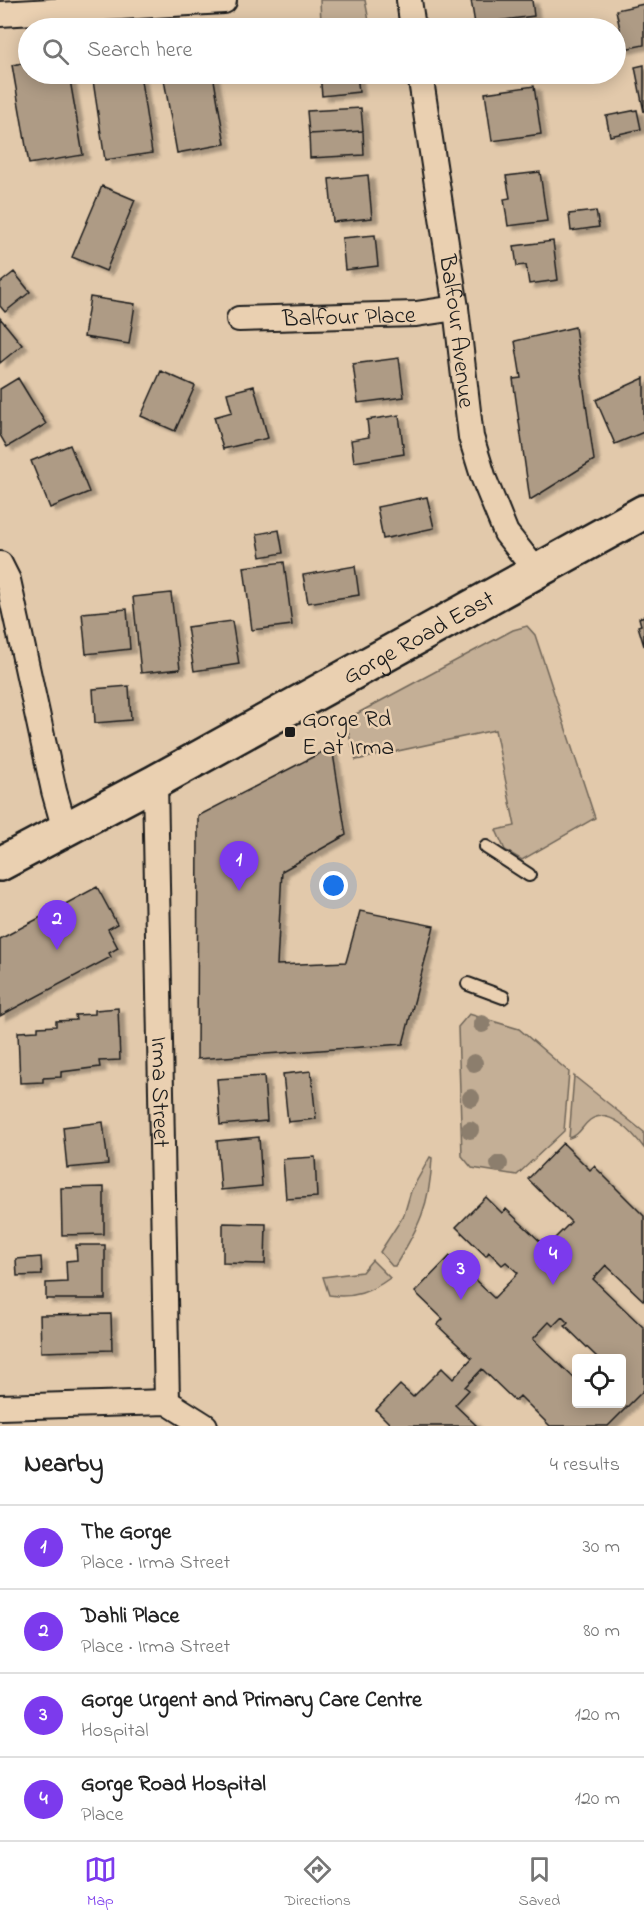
<!DOCTYPE html>
<meta charset="utf-8">
<style>
:root{--surface:#fff;--page:#f6f6f6;--text:#222;--muted:#767676;--line:#e0e0e0;--accent:#7c3aed}
body{margin:0;font-family:"Indie Flower",sans-serif;background:var(--page);color:var(--text)}
.controls{position:absolute;right:18px;bottom:18px;display:grid;overflow:hidden;border-radius:6px;box-shadow:0 3px 15px #0003}
.controls button{width:54px;height:54px;display:grid;place-items:center;padding:0;border:0;border-bottom:2px solid var(--line);background:var(--surface);color:var(--text);font:30px sans-serif}
.you{position:absolute;left:334px;top:886px;width:21px;height:21px;margin:-15px;border:4px solid #fff;border-radius:50%;background:#1a73e8;box-shadow:0 0 0 9px #1a73e833}
.badge{display:grid;place-items:center;width:39px;height:39px;border-radius:50%;background:var(--accent);color:#fff;font-size:20px;font-weight:700}
.pin{position:absolute;translate:-50% -50px;filter:drop-shadow(0 2px 3px #0008)}
.pin::after{content:'';position:absolute;top:32px;width:21px;height:18px;background:inherit;clip-path:polygon(0 0,100% 0,50% 100%)}
.list{margin:0;padding:0;list-style:none}
h2{display:flex;justify-content:space-between;align-items:center;height:78px;margin:0;padding:0 24px;font-size:26px}
h2 small{font-size:20px;font-weight:400;color:var(--muted)}
.list li{display:grid;grid-template-columns:39px 1fr auto;gap:18px;align-items:center;box-sizing:border-box;height:84px;padding:0 24px;border-top:2px solid var(--line)}
.list b{display:block;font-size:22px;white-space:nowrap}
.list p{margin:0;font-size:20px;white-space:nowrap;color:var(--muted)}
.list em{font-size:20px;font-style:normal;color:var(--muted)}
.icon{flex:none;width:33px;height:33px;fill:none;stroke:currentColor;stroke-width:2;stroke-linecap:round;stroke-linejoin:round}
.map{position:relative;flex:none;width:644px;height:1426px;overflow:hidden}
.search{position:absolute;background:var(--surface);box-shadow:0 3px 15px #0003;left:18px;right:18px;top:18px;height:66px;display:flex;align-items:center;gap:15px;box-sizing:border-box;padding:0 21px;border-radius:33px;color:var(--muted);font-size:22px}
.sheet{height:414px;background:var(--surface)}
nav{display:flex;justify-content:space-around;align-items:center;box-sizing:border-box;height:84px;border-top:2px solid var(--line);background:var(--surface);font-size:16px;color:var(--muted)}
nav a{display:grid;justify-items:center;gap:3px}
nav .on{color:var(--accent)}
.map>svg:first-child{display:block}
.green{fill:#c4af96;stroke:#706659;stroke-width:1.5}
.building{fill:#ae9b85;stroke:#1c1c1c;stroke-width:1.5;fill-rule:evenodd;filter:url(#shadow)}
.lines{fill:none;stroke-linecap:round;stroke-linejoin:round}
.service-casing{stroke:#1c1c1c;stroke-width:16}
.minor-casing{stroke:#1c1c1c;stroke-width:28}
.secondary-casing{stroke:#1c1c1c;stroke-width:38}
.service{stroke:#ead0b1;stroke-width:12}
.minor{stroke:#ead0b1;stroke-width:24}
.secondary{stroke:#ead0b1;stroke-width:33}
.tree{fill:#8c7e6d}
.poi-dot{fill:#1c1c1c;stroke:#ead0b1;stroke-width:2}
.labels{text-anchor:middle;stroke-width:5;stroke-linejoin:round;paint-order:stroke}
.street-label{font-size:24px;fill:#1c1c1c;stroke:#ead0b1}
.poi-label{font-size:24px;fill:#1c1c1c;stroke:#ead0b1;text-anchor:start}
</style>
<div class="map">
<svg width="644" height="1426" viewBox="0 0 644 1426">
<defs>
<filter id="shadow"><feDropShadow dx="6" dy="4" stdDeviation="1.5" flood-color="#0004"/></filter>
</defs>
<rect width="100%" height="100%" fill="#e2c9ab"/>
<filter id="ink" filterUnits="userSpaceOnUse"><feTurbulence type="fractalNoise" baseFrequency=".0167" numOctaves="2"/><feDisplacementMap in="SourceGraphic" scale="12" xChannelSelector="R" yChannelSelector="G"/><feConvolveMatrix kernelMatrix="1 2 1 2 8 2 1 2 1" color-interpolation-filters="sRGB"/></filter>
<g filter="url(#ink)">
<path class="green" d="M320,0H365L369,21L321,23Z
M527,626L535,635L595,818L522,860L505,850L496,830L515,826L495,730L356,760L345,720L513,630Z
M469,1014L519,1029L569,1072L564,1131L517,1175L472,1168L462,1156L458,1027Z
M574,1076L644,1132V1148C634,1134 609,1106 590,1120C581,1127 580,1135 569,1138Z
M430,1157L432,1158C430,1205 419,1227 395,1266H392L380,1252L404,1215L411,1191Z
M372,1260L390,1278C371,1292 353,1299 329,1295L323,1277L362,1272Z"/>
<path class="building" d="M471,0H532L534,16L475,24Z
M644,4V45L624,49L616,10Z
M28,62V74H69L83,155L29,164L12,65Z
M644,65V112L635,67Z
M92,74H140L152,153L105,160Z
M163,74H213L225,144L177,153Z
M320,74H357L359,92L322,96Z
M534,86L541,134L492,141L485,93Z
M361,108L363,131L309,134L307,111Z
M637,110L641,129L610,136L606,116Z
M363,131L364,155L310,158L309,134Z
M540,172L547,221L508,226L504,199L510,198L506,176Z
M368,175L372,218L333,222L329,179Z
M102,186L135,200L106,271L72,257Z
M596,211L599,227L571,231L569,214Z
M375,235L378,266L345,270L342,238Z
M553,241L558,280L529,284L526,265L517,266L514,246Z
M14,272L30,292L5,312L0,306V283Z
M90,297L135,304L129,344L84,337Z
M0,318L22,345L0,363Z
M575,327L594,460L530,500L513,379L521,378L515,341Z
M399,358L404,397L358,403L353,364Z
M161,371L195,386L175,431L141,416Z
M18,378L46,424L7,447L0,435V389Z
M644,378V432L615,444L596,400Z
M254,386L268,438L223,449L214,417L232,412L227,393Z
M399,415L404,454L354,462L351,440L369,437L367,420Z
M70,445L89,492L50,508L31,461Z
M427,497L434,528L383,539L377,507Z
M279,530L283,553L261,557L257,534Z
M284,562L292,625L252,630L244,567Z
M355,566L359,595L308,603L303,575Z
M171,593L180,669L141,673L133,597Z
M127,609L130,649L86,654L82,613Z
M644,616V646L638,626L641,625L639,618Z
M232,621L239,664L194,671L187,627Z
M129,686L131,720L95,723L93,689Z
M332,747L346,835L282,871L277,965L346,962L360,911L434,926L403,1044L197,1059L198,816Z
M97,887L117,924L108,929L118,948L109,953L111,957L0,1016V939Z
M118,1008L120,1060L99,1061L100,1067L61,1072V1077L43,1078V1082L20,1083L18,1032L38,1031V1027L56,1026V1021L76,1020L75,1015L95,1014V1010Z
M311,1071L316,1119L288,1122L283,1074Z
M264,1076L267,1121L220,1125L217,1079Z
M103,1122L108,1164L67,1168L63,1127Z
M259,1137L262,1186L221,1190L217,1141Z
M563,1143L590,1170L594,1166L644,1216V1301L606,1265L593,1279L644,1328V1390L608,1426H550L520,1396L515,1401L482,1369L465,1387L469,1390L455,1405L477,1426H392L376,1410L400,1385L413,1397L442,1368L453,1379L472,1358L437,1325L443,1319L415,1292L450,1256L494,1298L518,1273L506,1262L502,1265L489,1252L486,1256L456,1227L486,1197L502,1213L506,1209L546,1247L571,1222L528,1179ZM562,1317L568,1323L565,1326L598,1358H622V1404H576V1380L533,1339L549,1322L553,1326Z
M315,1157L317,1197L286,1199L283,1159Z
M104,1187V1234L62,1235L61,1188Z
M223,1223L266,1224L265,1264L223,1263Z
M76,1245H105V1299H46V1283L67,1282L66,1261L77,1260Z
M41,1257L42,1275L17,1276L16,1259Z
M111,1314L112,1350L41,1352L40,1315Z"/>
<g class="lines">
<defs>
<path id="service" d="M486,847L529,875
M468,984L503,997"/>
<g id="minor">
<path d="M409,0L413,28"/>
<path d="M0,14L224,1"/>
<path id="s1" d="M420,74L456,308L471,437L484,479L506,533L537,572"/>
<path id="s2" d="M239,319L416,314L456,308"/>
<path d="M0,564L8,580L54,791L65,830"/>
<path id="s3" d="M155,782L167,1402"/>
<path d="M0,1407L167,1402L205,1426"/>
</g>
<g id="secondary">
<path id="s4" d="M0,864L155,782L644,512"/>
</g>
</defs>
<use href="#service" class="service-casing"/>
<use href="#minor" class="minor-casing"/>
<use href="#secondary" class="secondary-casing"/>
<use href="#service" class="service"/>
<use href="#minor" class="minor"/>
<use href="#secondary" class="secondary"/>
</g>
<g class="tree">
<circle cx="482" cy="1024" r="9"/>
<circle cx="474" cy="1063" r="9"/>
<circle cx="471" cy="1098" r="9"/>
<circle cx="470" cy="1130" r="9"/>
<circle cx="499" cy="1164" r="9"/>
</g>
</g>
<rect class="poi-dot" x="284" y="726" width="12" height="12" rx="3"/>
<g class="labels">
<g class="street-label">
<text dy="8" stroke="none"><textPath href="#s2" startOffset="110">Balfour Place</textPath></text>
<text dy="8" stroke="none"><textPath href="#s1" startOffset="260">Balfour Avenue</textPath></text>
<text dy="8" stroke="none"><textPath href="#s4" startOffset="476">Gorge Road East</textPath></text>
<text dy="8" stroke="none"><textPath href="#s3" startOffset="310">Irma Street</textPath></text>
</g>
<g class="poi-label">
<text x="302" y="726">Gorge Rd<tspan x="302" dy="28">E at Irma</tspan></text>
</g>
</g>
</svg>
<div class="controls">
<button><svg class="icon" aria-label="locate" viewBox="0 0 24 24"><circle cx="12" cy="12" r="6"/><path d="M12 2v4M12 18v4M2 12h4M18 12h4"/></svg></button>
</div>
<div class="you"></div>
<div class="pin badge" style="left:239px;top:891px">1</div>
<div class="pin badge" style="left:57px;top:950px">2</div>
<div class="pin badge" style="left:461px;top:1300px">3</div>
<div class="pin badge" style="left:553px;top:1285px">4</div>
<div class="search"><svg class="icon" aria-label="search" viewBox="0 0 24 24"><circle cx="10" cy="10" r="6"/><path d="M15 15l6 6"/></svg>Search here</div>
</div>
<section class="sheet">
<h2>Nearby<small>4 results</small></h2>
<ul class="list">
<li><span class="badge">1</span><div><b>The Gorge</b><p>Place · Irma Street</p></div><em>30 m</em></li>
<li><span class="badge">2</span><div><b>Dahli Place</b><p>Place · Irma Street</p></div><em>80 m</em></li>
<li><span class="badge">3</span><div><b>Gorge Urgent and Primary Care Centre</b><p>Hospital</p></div><em>120 m</em></li>
<li><span class="badge">4</span><div><b>Gorge Road Hospital</b><p>Place</p></div><em>120 m</em></li>
</ul>
</section>
<nav>
<a class="on"><svg class="icon" aria-label="map" viewBox="0 0 24 24"><path d="M3 6l6-2 6 2 6-2v14l-6 2-6-2-6 2zM9 4v14M15 6v14"/></svg>Map</a>
<a><svg class="icon" aria-label="directions" viewBox="0 0 24 24"><path d="M12 3l9 9-9 9-9-9zM9 14v-3h6M13 9l2 2-2 2"/></svg>Directions</a>
<a><svg class="icon" aria-label="saved" viewBox="0 0 24 24"><path d="M7 4h10v16l-5-4-5 4z"/></svg>Saved</a>
</nav>
